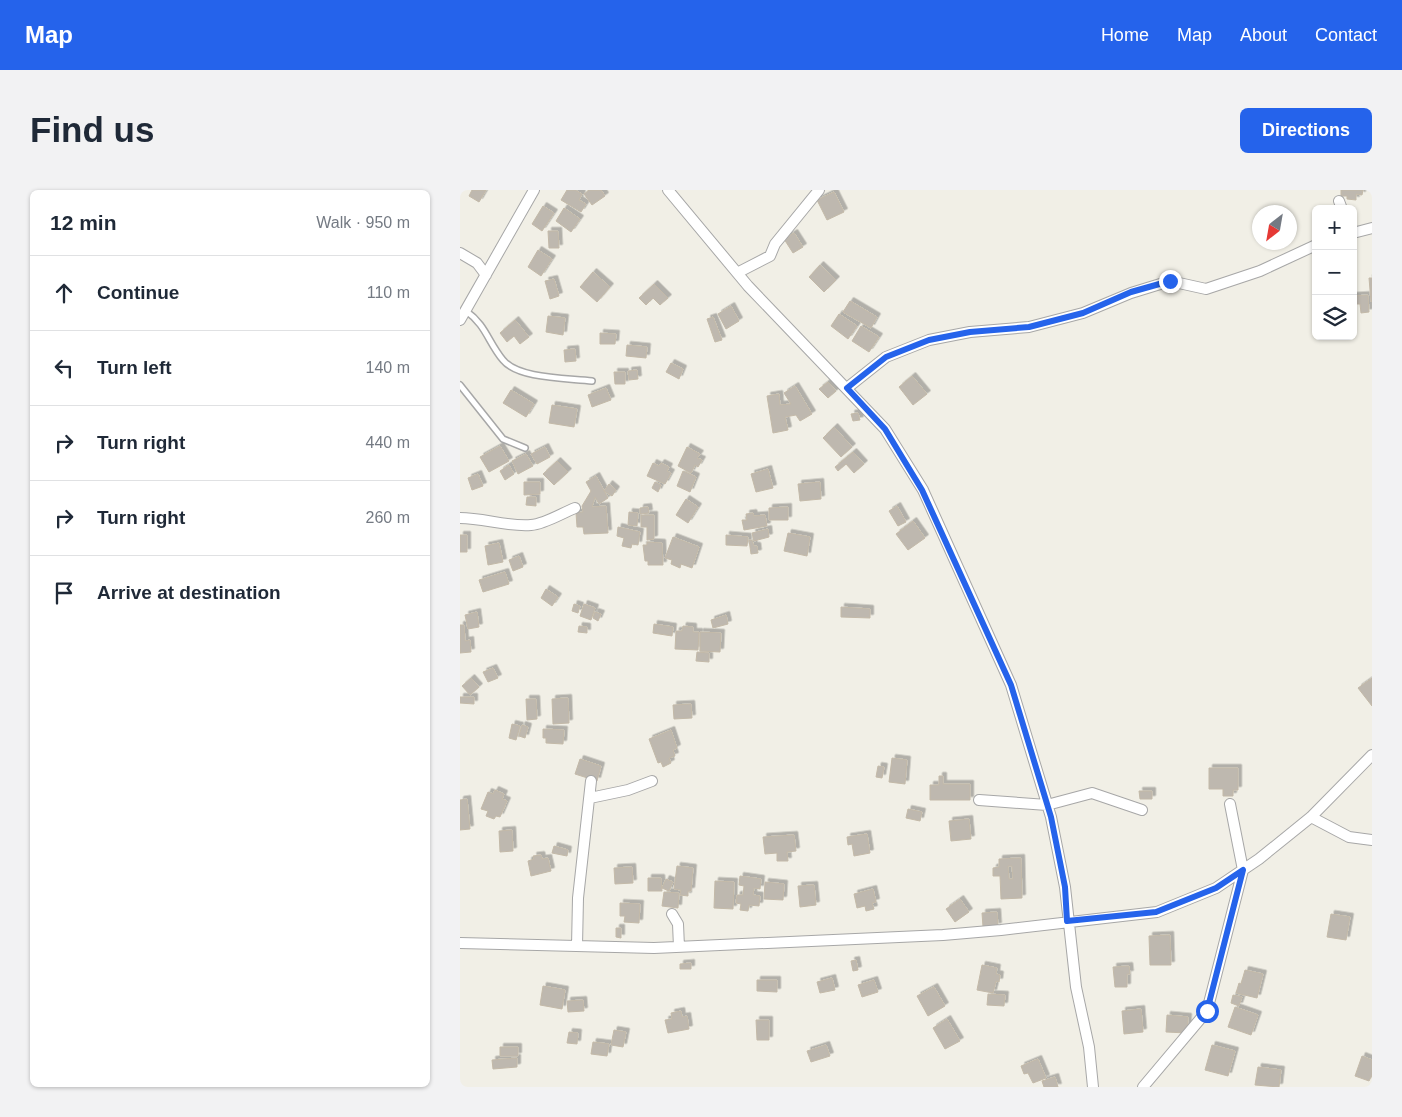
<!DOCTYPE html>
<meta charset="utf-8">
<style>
:root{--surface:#fff;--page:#f2f2f3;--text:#1f2937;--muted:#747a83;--line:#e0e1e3;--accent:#2563eb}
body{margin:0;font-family:Arial,sans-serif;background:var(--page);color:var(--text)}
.controls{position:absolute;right:15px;top:15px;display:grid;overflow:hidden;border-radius:8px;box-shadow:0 1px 4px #0004}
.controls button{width:45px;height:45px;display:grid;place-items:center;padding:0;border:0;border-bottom:1px solid var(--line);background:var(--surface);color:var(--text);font:25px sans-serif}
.compass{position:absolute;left:792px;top:15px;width:45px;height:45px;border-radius:50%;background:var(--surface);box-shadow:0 1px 4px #0004;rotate:211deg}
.stop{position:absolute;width:15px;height:15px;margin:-11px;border:4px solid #2563eb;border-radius:50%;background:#fff}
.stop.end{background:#2563eb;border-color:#fff;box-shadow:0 1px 5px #0008}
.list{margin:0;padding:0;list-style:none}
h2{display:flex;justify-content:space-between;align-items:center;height:65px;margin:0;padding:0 20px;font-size:21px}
h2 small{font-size:16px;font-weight:400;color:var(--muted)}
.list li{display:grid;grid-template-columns:32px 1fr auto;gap:15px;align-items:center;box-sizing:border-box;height:75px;padding:0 20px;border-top:1px solid var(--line)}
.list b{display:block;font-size:19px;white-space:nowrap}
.list em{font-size:16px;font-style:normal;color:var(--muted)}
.icon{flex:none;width:28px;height:28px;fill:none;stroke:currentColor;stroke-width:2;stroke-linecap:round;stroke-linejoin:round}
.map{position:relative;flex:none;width:912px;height:897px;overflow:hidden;border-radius:8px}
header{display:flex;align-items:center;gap:30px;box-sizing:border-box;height:70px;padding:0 25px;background:var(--accent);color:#fff}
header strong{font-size:24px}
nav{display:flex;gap:28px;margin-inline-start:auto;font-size:18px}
.intro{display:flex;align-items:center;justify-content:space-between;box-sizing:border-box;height:120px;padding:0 30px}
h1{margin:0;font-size:35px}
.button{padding:12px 22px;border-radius:8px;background:var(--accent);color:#fff;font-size:18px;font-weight:700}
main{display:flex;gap:30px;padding:0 30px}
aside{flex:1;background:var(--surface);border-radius:8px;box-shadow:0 1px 4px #0004}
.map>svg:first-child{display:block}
.building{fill:#beb8af;stroke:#c3b9a8;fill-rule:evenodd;filter:url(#shadow)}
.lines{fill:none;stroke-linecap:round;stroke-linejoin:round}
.service-casing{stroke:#a7a7a7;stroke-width:8}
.minor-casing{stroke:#a7a7a7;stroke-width:12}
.service{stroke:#fff;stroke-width:5}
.minor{stroke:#fff;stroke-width:10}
.route{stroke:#2563eb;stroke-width:6}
</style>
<header>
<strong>Map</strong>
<nav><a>Home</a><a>Map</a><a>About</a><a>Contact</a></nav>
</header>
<div class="intro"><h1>Find us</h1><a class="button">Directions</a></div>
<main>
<aside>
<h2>12 min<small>Walk · 950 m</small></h2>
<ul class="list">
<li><svg class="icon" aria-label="ahead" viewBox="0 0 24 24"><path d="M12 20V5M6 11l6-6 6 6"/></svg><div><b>Continue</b></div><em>110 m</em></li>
<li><svg class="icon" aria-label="left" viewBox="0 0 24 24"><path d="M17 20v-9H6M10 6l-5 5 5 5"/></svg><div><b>Turn left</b></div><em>140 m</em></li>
<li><svg class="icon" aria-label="right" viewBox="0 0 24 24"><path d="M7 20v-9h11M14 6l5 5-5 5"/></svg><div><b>Turn right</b></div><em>440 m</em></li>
<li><svg class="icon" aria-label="right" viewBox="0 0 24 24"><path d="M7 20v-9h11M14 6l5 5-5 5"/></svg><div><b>Turn right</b></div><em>260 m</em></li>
<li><svg class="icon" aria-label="arrive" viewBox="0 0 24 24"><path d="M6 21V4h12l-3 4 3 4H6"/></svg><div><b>Arrive at destination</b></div></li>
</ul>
</aside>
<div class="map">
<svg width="912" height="897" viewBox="0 0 912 897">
<defs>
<filter id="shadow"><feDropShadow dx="3.5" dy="-3.5" stdDeviation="0" flood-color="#0004"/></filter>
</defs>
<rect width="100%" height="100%" fill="#f1efe6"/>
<path class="building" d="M12,0H26L19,12L9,6Z
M107,0H115L122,4L119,10L126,14L121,22L101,10Z
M129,0H141L145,6L132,15L124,4Z
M881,0H903L902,5L896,4V10L887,9V6H881Z
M374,2L384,22L367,30L357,10Z
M83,16L94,23L82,41L72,34Z
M104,18L120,29L111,42L96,31Z
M88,41H98L99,58H89Z
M334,43L343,57L333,63L324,49Z
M78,60L92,69L81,86L68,77Z
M360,75L376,90L364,102L349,87Z
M133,82L150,97L137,112L120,97Z
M909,88H912V111L911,112Z
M94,89L99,106L90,109L85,91Z
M194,94L208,108L200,115L193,108L186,115L179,108Z
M908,105L909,122L901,123L900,114H893V106Z
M390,111L417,127L411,138L383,122Z
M271,116L279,131L266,139L258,124Z
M379,124L397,136L388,149L371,136Z
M88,126L105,128L103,145L86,142Z
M253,127L262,150L255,152L247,129Z
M55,130L69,147L60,154L54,146L47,152L40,143Z
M401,136L419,147L409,162L392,151Z
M140,143L156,144L155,154H140Z
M167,155L187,157L186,168L166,166Z
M115,159L116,171L105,172L104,160Z
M211,173L223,179L219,189L206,182Z
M177,180L178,189L169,190L168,181Z
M154,182H165V194H155Z
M452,186L467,204L453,215L439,197Z
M368,192L376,201L368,208L359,199Z
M335,196L352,224L340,231L336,225L325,227L328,240L313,243L307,206L319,204L320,215L331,214L324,203Z
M146,198L151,210L132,217L128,205Z
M51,200L74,214L66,227L43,213Z
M92,215L117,219L114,237L89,233Z
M398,223L400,230L393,231L391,224Z
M374,237L392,257L381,267L363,248Z
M40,256L49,271L29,282L20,267Z
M85,257L90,267L77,274L71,264Z
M227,257L240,264L237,268L242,270L238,277L235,275L231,283L218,276Z
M393,262L404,274L394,283L386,274L378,281L375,277Z
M66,264L73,276L58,284L52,271Z
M97,271L108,282L94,295L83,284Z
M193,273L199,276L201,273L209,277L207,281L211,283L205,294L187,286Z
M49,275L54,284L45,290L40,281Z
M308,279L313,298L296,302L291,284Z
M223,281L236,287L230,302L217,296Z
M18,284L23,296L12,300L8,288Z
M136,286L148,308L139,314L135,307L132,317L146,316L148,343L124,344L123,337H117L116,323L123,322L122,316L131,301L126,292Z
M64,292H80V304L64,305Z
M195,292L201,295L198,302L192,298Z
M360,292L361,309L340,311L338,294Z
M149,294L156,300L152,306L144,301Z
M67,307H76V316L66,315Z
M226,309L238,317L228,333L216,325Z
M437,316L446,332L438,336L429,321Z
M188,317L189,323L180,324V318Z
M328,317V330H309V318Z
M169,322L178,323L177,336L168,335Z
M293,323L294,326L305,325L307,336L284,340L282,330H287L286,324Z
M181,325H194V349L187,350V337H181Z
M453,331L465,348L448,360L436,344Z
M158,337L180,342L178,355L172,354L171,358L162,356L164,348L157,346Z
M308,339L309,347L294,351L292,343Z
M328,343L350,347L347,366L324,361Z
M0,345H7V362H0Z
M266,345L288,347L287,356L266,355Z
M213,347L239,357L232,378L221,374L220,378L211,374L212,370L205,368Z
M289,350H292L294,356H297L298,363L291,364Z
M187,352L202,353L203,375H188V371H185L183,355H187Z
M39,353L43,372L28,375L25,356Z
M59,366L63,377L53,381L49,370Z
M45,382L49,394L23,402L19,390Z
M86,399L98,407L92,416L81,408Z
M114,414L120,416L118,423L112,421Z
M124,414L135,418L131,430L120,426Z
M381,417L410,419V428L381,427Z
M17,422L19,437L8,439L5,425Z
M135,422L141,424L138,431L133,428Z
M266,425L268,434L253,438L251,430Z
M194,434L213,437L212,446L193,443Z
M0,435H4L5,451L10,450L11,462L0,463Z
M119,436L127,437V443L118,442Z
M223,436L233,437V442H239L238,460L215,459L216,441H222Z
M240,442L261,443L260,462L240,461Z
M237,462L249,463V472L236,471Z
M33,478L38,488L28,492L23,482Z
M11,488L19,497L10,505L2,496Z
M912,488V516L898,498Z
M0,507H14V514L0,513Z
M108,508L109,533L93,534L92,509Z
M66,509H76L77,529L67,530Z
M231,514L232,528L214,529L213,515Z
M52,534L60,536L56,550L49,548Z
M62,535L68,537L65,548L59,546Z
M83,539L104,540L103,554L86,553V548H83Z
M211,540L217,558L213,560L215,566L209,568L211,573L203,577L201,572L198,573L189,549Z
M432,568L447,570L445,594L429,592Z
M120,569L141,576L137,591L115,584Z
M418,576L424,577L422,588L416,587Z
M749,578H778V600H773V606H763V599H749Z
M479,586H483V594H510V610H470V595H479Z
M35,600L44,604L42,609L47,611L40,627L36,626L34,629L26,626L28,621L21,619L28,602L33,604Z
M679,601H692V609H680Z
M7,609L10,639L0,640V610Z
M448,619L462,622L460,631L446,628Z
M509,629L511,649L491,651L489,631Z
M52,640L53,661L40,662L39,641Z
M407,644L410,663L394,666L392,654L388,655L387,647Z
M334,645L336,661L327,662L328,671H317V663L305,664L303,647Z
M94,656L108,660L107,666L92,663Z
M81,665L82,669L88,668L91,681L71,686L68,671L74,669L73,666Z
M561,668L562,708L541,709L540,686H533V678L539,677V669ZM548,676H552L553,689H549Z
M217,676L233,678L231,701H228V706L220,705L221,700L214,699Z
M172,677L173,693L155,694L154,678Z
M280,686L301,689L300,699L294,698L293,705L300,706L299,716L289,715L288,721L280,720L281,714L276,713L277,705H283L284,696L279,695Z
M188,688H201L202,701H188Z
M206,689L213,692L209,701L202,698Z
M255,691L274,692L273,719L254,718Z
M305,692L324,694L323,710L304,709Z
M354,695L356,715L340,717L338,696Z
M413,699L416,712L412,713L414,719L406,721L405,716L397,718L394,704Z
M204,702L219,703L218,718L202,716Z
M500,709L509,722L495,732L486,719Z
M160,713L180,714L179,733L164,732L165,726H160Z
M537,722L538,736L523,737L522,723Z
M871,724L890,727L886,750L867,747Z
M156,738H161V748L156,747Z
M710,745L711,775H690L689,746Z
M396,770L398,780L393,781L391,771Z
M231,773V779H220V774Z
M522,775L537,778L536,784L540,785L539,792L536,791L533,803L517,800Z
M669,776L670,784H667V797H655L653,777Z
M785,780L803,784L797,808L776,803L779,793L781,794Z
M372,788L375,800L360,803L357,792Z
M297,790H317V802L297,801Z
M414,790L418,802L402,807L398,795Z
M83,796L105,800L102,819L80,815Z
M474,797L485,816L468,826L457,806Z
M528,804L545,805L544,816L527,815Z
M773,805L782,807L779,816L771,813Z
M123,810L124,821L108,822L107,811Z
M775,817L798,825L791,845L768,837Z
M681,819L683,842L664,844L662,821Z
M221,821L222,827L227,826L229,839L208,843L205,830L212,829L211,823Z
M707,825L728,827L727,843L706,842Z
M487,829L500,851L485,859L473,838Z
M296,830H309V850H297Z
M154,840L166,842L163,857L151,855Z
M109,842L118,843L117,854L107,853Z
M133,852L149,854L147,866L131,864Z
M366,855L370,866L351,872L347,861Z
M752,855L775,861L768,886L745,880Z
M40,857H58V866H40Z
M902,866L912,870V885L909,891L895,886Z
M57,868V877L33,879L32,870Z
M578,869L586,888L573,893L568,883L564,884L561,876Z
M798,877L821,880L819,897L795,895Z
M595,887L598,897H584L582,891Z"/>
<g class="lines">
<defs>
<path id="service" d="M6,121C26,135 28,152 43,170C58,189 108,188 132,191
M0,195L43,249L65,258"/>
<path id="minor" d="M208,0L288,96L425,239L463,300L551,495L591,627L605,697L616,797L629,857L633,897
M879,11L882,19
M893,43L912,38
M0,63L17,73L26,85
M277,83L310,66L315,54L359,0
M0,130L74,0
M387,198L426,167L469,150L510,142L569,137L623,123L671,103L710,91L746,99L800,81L856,55
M0,328C24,328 47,337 71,335C85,334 102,323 115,318
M130,608L168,600L192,591
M519,610L587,615L632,603L682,620
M851,627L889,647L912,650
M212,724L218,734L219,757
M0,753L194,758L483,745L541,740L697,722L756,698L799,669L851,627L912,565
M117,756L118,708L131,591
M683,897L747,821L783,680L770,614"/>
</defs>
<use href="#service" class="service-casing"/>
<use href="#minor" class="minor-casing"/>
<use href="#service" class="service"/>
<use href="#minor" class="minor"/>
</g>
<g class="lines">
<path class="route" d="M710,91L671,102L623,123L569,137L510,142L469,150L426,167L387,198L425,239L462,300L551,495L591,627L605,697L607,731L696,722L756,698L783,680L747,821"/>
</g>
</svg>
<div class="controls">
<button>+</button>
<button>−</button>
<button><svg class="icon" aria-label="layers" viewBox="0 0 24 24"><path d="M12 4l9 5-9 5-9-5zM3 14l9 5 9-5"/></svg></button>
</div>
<svg class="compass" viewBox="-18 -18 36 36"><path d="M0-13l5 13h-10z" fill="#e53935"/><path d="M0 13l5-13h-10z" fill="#747a83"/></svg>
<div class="stop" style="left:747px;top:821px"></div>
<div class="stop end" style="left:710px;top:91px"></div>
</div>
</main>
